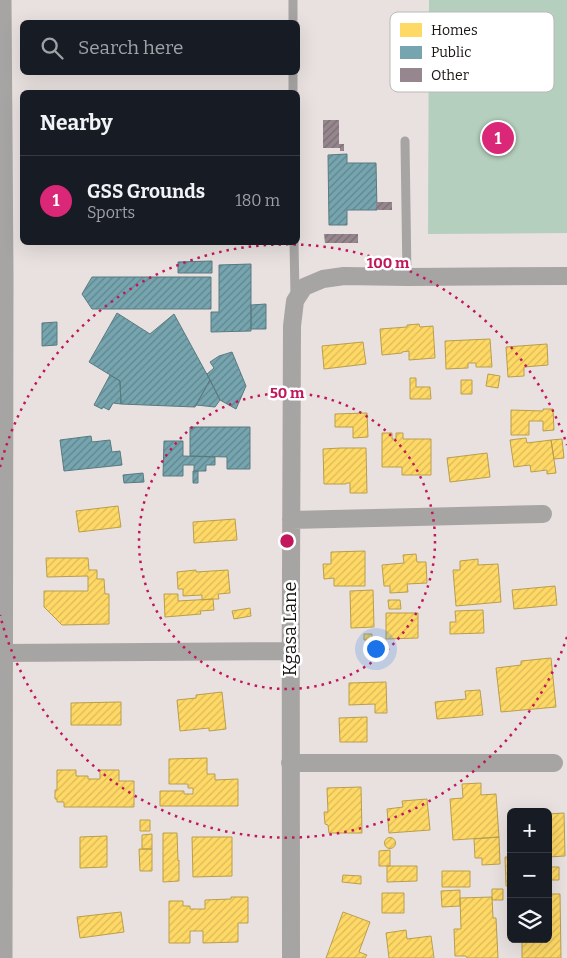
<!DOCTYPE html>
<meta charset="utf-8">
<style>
:root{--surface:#171b24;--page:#242831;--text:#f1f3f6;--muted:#9ea1a6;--line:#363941;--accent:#db2777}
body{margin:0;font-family:Bitter,serif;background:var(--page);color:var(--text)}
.controls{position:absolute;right:15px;bottom:15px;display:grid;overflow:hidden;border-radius:8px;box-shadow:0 5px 20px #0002}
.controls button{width:45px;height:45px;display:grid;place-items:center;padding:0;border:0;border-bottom:1px solid var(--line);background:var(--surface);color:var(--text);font:25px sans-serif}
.you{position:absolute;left:375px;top:648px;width:18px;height:18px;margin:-12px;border:4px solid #fff;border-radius:50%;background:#1a73e8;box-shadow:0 0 0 8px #1a73e833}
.badge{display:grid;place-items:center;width:32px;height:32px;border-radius:50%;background:var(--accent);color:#fff;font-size:16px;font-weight:700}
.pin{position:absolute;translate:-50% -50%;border:2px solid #fff;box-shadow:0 1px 5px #0006}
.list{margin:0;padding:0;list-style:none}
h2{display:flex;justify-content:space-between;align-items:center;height:65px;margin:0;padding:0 20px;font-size:21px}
h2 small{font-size:16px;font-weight:400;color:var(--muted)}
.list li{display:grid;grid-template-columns:32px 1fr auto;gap:15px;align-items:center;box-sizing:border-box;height:90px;padding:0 20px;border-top:1px solid var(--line)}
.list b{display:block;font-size:19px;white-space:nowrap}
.list p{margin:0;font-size:16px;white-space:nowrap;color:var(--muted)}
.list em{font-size:16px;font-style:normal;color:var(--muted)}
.icon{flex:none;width:28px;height:28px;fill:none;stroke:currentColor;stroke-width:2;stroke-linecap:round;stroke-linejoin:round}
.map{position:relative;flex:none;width:567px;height:958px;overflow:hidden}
.search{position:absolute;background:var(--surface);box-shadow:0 5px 20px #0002;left:20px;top:20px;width:280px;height:55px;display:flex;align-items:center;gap:12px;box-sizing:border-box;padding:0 18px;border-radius:8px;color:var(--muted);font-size:19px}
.panel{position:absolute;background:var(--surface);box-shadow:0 5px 20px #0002;left:20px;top:90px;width:280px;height:155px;border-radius:8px}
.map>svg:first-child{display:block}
.pitch{fill:#b4cfbd}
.homes{fill:url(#homes-hatch);stroke:#ba9e4d}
.public{fill:url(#public-hatch);stroke:#5a7a80}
.building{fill:url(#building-hatch)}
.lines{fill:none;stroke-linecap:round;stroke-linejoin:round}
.service{stroke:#a7a4a4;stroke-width:9}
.minor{stroke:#a7a4a4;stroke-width:18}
.tertiary{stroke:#a7a4a4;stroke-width:21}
.ring{fill:none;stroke:#c2185b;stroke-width:2.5;stroke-dasharray:2.5 5}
.labels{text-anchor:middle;stroke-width:5;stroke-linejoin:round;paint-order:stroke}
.street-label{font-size:18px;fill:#191513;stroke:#fff}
.key{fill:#fff;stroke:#bab9b8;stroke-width:1}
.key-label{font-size:14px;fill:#191513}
.centre{fill:#c2185b;stroke:#fff;stroke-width:2.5}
.ring-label{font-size:15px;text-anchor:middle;font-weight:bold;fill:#c2185b;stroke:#fff;stroke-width:5;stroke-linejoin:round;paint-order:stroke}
</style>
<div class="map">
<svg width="567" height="958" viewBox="0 0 567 958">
<defs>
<pattern id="homes-hatch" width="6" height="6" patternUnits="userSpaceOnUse" patternTransform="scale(1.25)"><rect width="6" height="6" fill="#ffd966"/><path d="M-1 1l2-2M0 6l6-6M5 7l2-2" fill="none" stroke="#dab958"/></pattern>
<pattern id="public-hatch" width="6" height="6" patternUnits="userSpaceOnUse" patternTransform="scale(1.25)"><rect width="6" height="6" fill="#76a5af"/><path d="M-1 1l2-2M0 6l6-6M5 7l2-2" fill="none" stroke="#60858d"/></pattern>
<pattern id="building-hatch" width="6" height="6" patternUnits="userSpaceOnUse" patternTransform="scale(1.25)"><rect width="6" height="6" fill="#96868e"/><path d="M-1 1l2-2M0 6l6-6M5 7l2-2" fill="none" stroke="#7a6c73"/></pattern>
</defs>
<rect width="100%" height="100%" fill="#e8e1e0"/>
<path class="pitch" d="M429,0H567V233L428,234Z"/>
<path class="homes" d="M419,324L420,327L433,326L435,358L409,360V351L402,352V353L382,355L380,329L407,327V325Z
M490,339L492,367H476V363H468V368L446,369L445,341Z
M363,342L366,364L324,369L322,346Z
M547,344L548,365L524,367V376L508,377L506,347Z
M488,374L500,376L498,388L486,386Z
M410,378H416V387H430L431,399H410Z
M461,380H472V394H461Z
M543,409H553L554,430L543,431V421H529V435H511V410L543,411Z
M367,413L368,437L353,438V427H335V414Z
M382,433H392V439H396V433H403V439H431V475H402V467H382Z
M526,438L527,443L551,440L556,473L547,474V470L531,472L530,465L514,467L510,440Z
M562,439L564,458L554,459L551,440Z
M341,448H366L367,493H350V483H346V484H324L323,449Z
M487,453L490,477L450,482L447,458Z
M118,506L121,527L79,532L76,511Z
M235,519L237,540L194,543L193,522Z
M365,551V586H334V578L324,579L323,564H331V552Z
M416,554L417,562H426L427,583L407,584L408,592L390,593V586H384L382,565L404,563L403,555Z
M46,558H88L89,570H97V579H104L105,594H109V624L62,625L44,607V591H88V576L47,577Z
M478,559V565L498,564L501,602L456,606L453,570H460V561Z
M196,570V572L228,570L230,593L218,594L219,599H213L202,600V595L183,596V589H178L177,572Z
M555,586L557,605L514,609L512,590Z
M373,590L374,627L351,628L350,591Z
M164,594H178V601L213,599L214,610L200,611L201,614L165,617Z
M388,600H400L401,609H389Z
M250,608L251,616L234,619L232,611Z
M483,610L484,633L450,634V622H456L455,611Z
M386,613H418V638L386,639Z
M364,634H372V640H364Z
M551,658L556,707L501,712L496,668L521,665V661Z
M386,682L387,713H375V704L349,705V683Z
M480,690L483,715L437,719L435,702L466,699L465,691Z
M222,692L226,729L209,731V728L180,731L177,700L196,698V695Z
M121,702V725H71V703Z
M367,717V742H340L339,718Z
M207,758V774H215V780L238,779V806H160V791H184V794H193V788H188V784H169V759Z
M57,770H76V776H88V779H100V770H119V781H134V807H64V802H57V799H55V790H57Z
M481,783V795L496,794L499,837L453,840L450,799L463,798L462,784Z
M361,787L362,833H329L328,825L325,824L324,812H328L327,788Z
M427,799L430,830L389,833L387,809L403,807L402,801Z
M564,813L565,856L548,857V814Z
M140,820H150V831H140Z
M163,833H177L178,861L179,860V881L163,882Z
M152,834V849H142V835Z
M107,836V867L80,868V837Z
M192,837H232V876L193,877Z
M499,837L500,864L482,865V858H475L474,839Z
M384.5 843a5.5 5.5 0 1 1 11 0a5.5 5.5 0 1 1-11 0Z
M139,849H152V871H140Z
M390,850V866H379V851Z
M505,857H511V886H506Z
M387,866H417V881L387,882Z
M548,867H559V880H548Z
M442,871H470V887H442Z
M343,875L361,876V884L342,882Z
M492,889H503V900H492Z
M460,890V906L442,907L441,891Z
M382,893H404V913H382Z
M548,894H560L561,958H522V939H548Z
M231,897H248V923H238V942L203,943V931H190V943H169V901H183V906H190V909H205V900L231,899Z
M492,897L493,918H496L498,958H467L466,956H455L454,929H461L460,898Z
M121,912L124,932L80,938L77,917Z
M343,912L370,922L359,952L367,955L365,958H326Z
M406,930L407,939L431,936L434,958H389L386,933Z"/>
<path class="public" d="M347,154V163H376L377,210H347V225H329L328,155Z
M212,261V273H178V262Z
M251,264V331L211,332V312H219V265Z
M92,277H211V309H92L82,294Z
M266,304V329H251V305Z
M117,313L150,334L174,314L210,380L195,407L121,404L120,381L89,362Z
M57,322V345L42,346V323Z
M232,352L246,386L236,409L220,400L207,374L214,368L210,362L219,356Z
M110,375L120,381L121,404L113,403L109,410L103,407L102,409L94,405Z
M210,380L220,400L215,407L196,405Z
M190,427H250V469H227V457L190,456Z
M91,436L92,442L110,440L112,452L120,451L122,465L64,471L60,440Z
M164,441H183V456L215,457V465H206V471H194V465H183V476H163Z
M193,471H198V483H193Z
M143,473L144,482L124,483L123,475Z"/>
<path class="building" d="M323,120H339V144H344V151H340V148H323Z
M376,202H392V210H377Z
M324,234H358V243H325Z"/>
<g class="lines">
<path class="service" d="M293,0V22
M293,72V92
M405,141L407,277
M294,242L295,295"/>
<path class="minor" d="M291,520L543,514
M3,653L290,651
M290,763H554
M291,958C290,747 291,537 292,326L295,301L304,287L323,279L344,276L407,277L567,276"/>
<path class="tertiary" d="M1,0L3,276L2,958"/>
</g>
<g class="ring">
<circle cx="287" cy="541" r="148"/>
<path d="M567 637A296 296 0 0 1 0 615M0 467A296 296 0 0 1 567 445"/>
</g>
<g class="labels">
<g class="street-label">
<text transform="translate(290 629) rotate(-90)" y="6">Kgasa Lane</text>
</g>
</g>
<rect x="390" y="12" width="164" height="80" rx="8" class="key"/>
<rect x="400" y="23" width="22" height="14" fill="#ffd966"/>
<rect x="400" y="46" width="22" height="13" fill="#76a5af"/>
<rect x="400" y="68" width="22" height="14" fill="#96868e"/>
<g class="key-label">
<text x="431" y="35">Homes</text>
<text x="431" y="57">Public</text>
<text x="431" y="80">Other</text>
</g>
<circle cx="287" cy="541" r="8" class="centre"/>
<g class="ring-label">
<text x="388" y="268">100 m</text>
<text x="287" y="398">50 m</text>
</g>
</svg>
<div class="controls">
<button>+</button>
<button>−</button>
<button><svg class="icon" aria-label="layers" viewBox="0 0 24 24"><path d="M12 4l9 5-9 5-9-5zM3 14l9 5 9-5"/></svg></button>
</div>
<div class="you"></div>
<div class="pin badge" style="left:498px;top:138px">1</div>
<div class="search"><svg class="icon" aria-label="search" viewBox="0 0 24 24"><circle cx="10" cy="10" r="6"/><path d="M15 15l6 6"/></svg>Search here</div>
<section class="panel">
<h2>Nearby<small></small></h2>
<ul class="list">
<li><span class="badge">1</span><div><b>GSS Grounds</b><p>Sports</p></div><em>180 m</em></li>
</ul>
</section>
</div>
